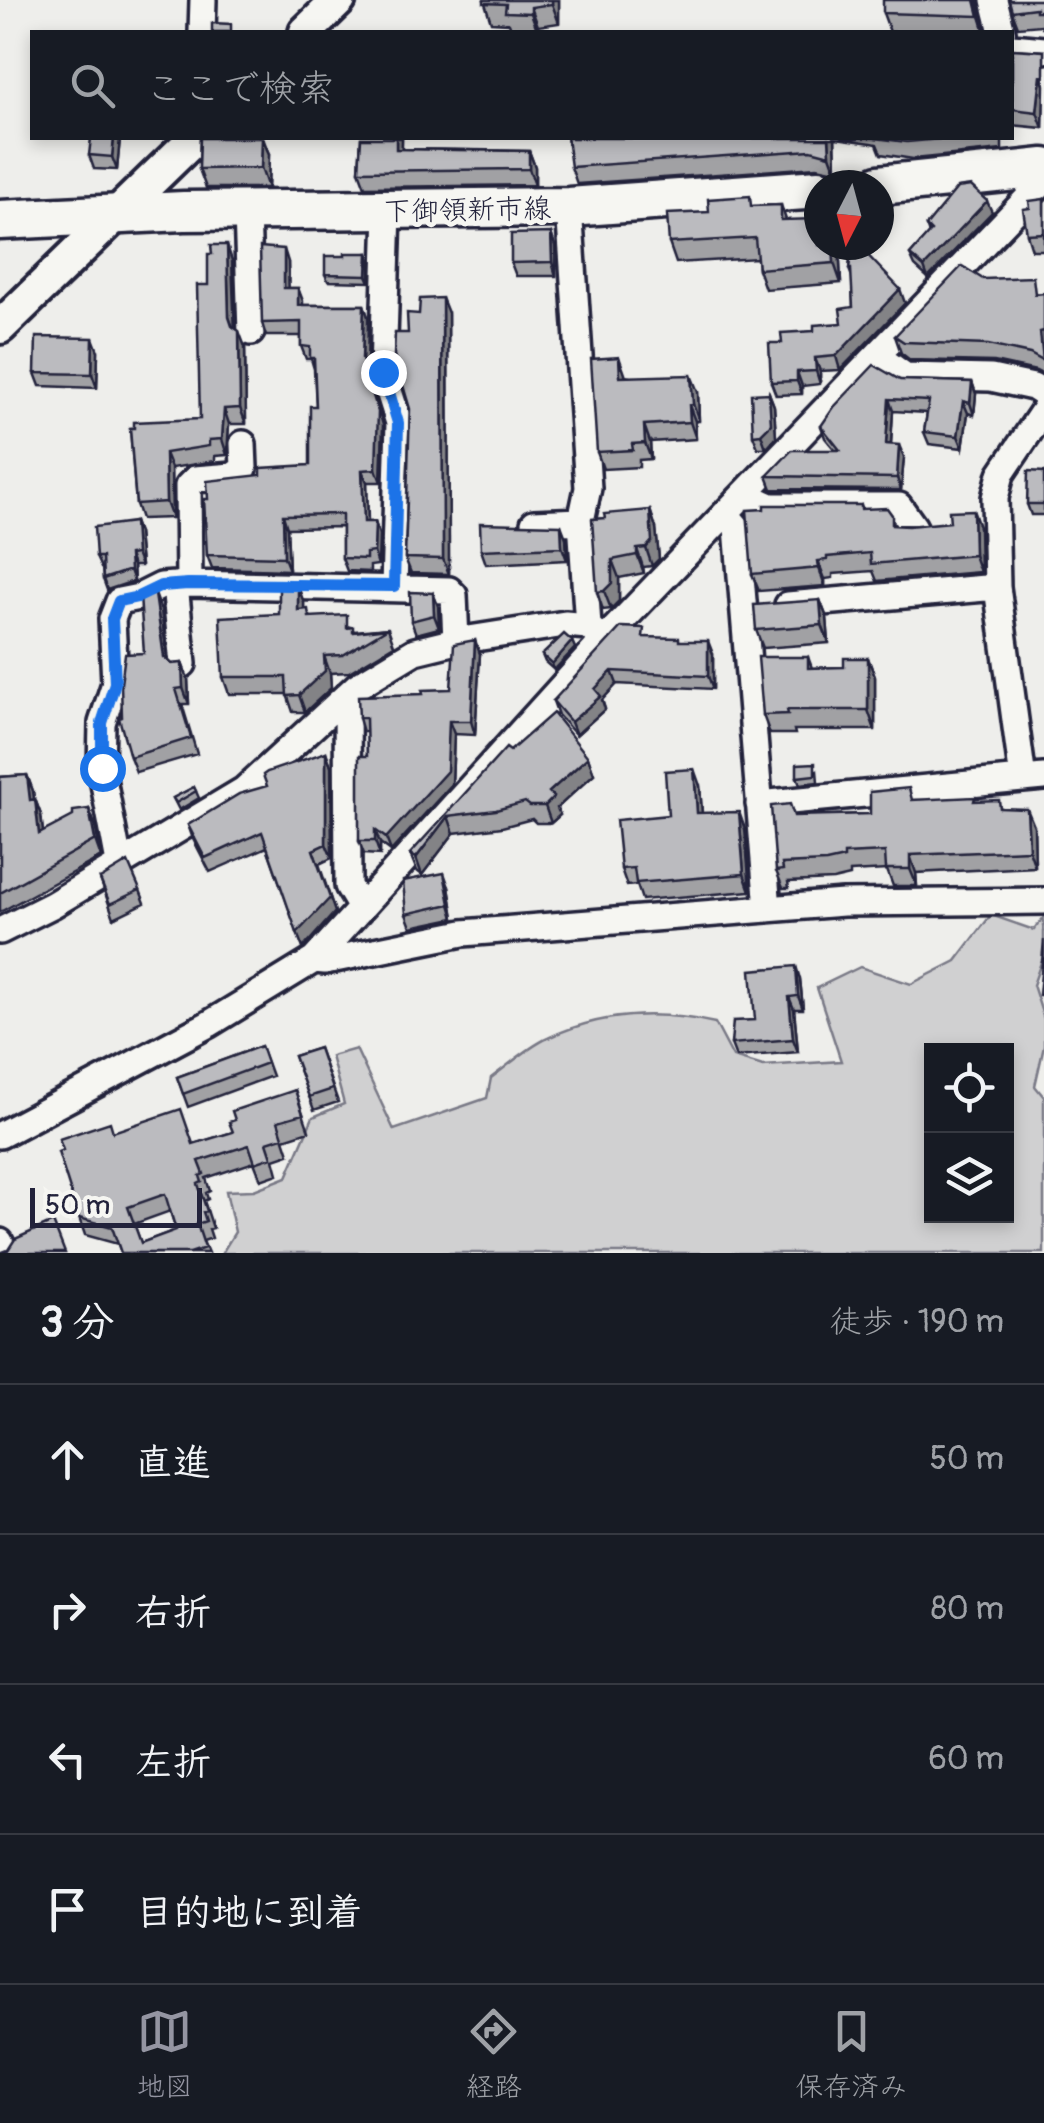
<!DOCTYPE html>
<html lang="ja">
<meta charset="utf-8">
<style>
:root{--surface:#171b24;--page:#20242c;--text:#f1f3f6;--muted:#9ea1a6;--line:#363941;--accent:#9495a2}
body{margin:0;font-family:Pangolin,"Klee One",sans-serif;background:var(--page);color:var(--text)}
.controls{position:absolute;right:30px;bottom:30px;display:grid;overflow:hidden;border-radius:0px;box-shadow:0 5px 15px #0003}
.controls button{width:90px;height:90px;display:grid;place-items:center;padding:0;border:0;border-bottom:2px solid var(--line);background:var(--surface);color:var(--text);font:50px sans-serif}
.compass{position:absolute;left:804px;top:170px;width:90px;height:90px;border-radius:50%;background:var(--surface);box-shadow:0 5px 15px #0003;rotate:186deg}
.scale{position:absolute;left:30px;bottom:25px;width:172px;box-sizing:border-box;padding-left:10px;border:5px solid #22223b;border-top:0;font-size:28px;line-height:35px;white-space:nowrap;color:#22223b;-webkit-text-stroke:8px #f6f6f2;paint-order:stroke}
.stop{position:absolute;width:30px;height:30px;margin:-22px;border:8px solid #1a73e8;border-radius:50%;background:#fff}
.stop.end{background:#1a73e8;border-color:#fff;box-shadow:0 2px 10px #0008}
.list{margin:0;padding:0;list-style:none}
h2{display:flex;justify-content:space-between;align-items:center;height:130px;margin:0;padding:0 40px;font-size:42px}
h2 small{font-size:32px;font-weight:400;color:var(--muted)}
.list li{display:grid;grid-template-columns:65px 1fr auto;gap:30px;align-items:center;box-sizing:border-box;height:150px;padding:0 40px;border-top:2px solid var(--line)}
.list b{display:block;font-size:38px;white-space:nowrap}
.list em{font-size:32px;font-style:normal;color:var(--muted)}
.icon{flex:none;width:55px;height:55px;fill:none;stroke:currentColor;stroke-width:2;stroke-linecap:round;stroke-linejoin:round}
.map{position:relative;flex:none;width:1044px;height:1253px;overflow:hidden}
.search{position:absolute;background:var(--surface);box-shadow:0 5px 15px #0003;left:30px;right:30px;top:30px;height:110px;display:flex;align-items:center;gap:25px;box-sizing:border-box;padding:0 35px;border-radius:0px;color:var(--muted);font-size:38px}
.sheet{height:730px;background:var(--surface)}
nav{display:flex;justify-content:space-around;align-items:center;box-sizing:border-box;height:140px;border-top:2px solid var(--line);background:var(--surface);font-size:28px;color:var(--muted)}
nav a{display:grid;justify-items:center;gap:5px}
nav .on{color:var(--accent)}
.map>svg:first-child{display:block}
.green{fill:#d0d0d1;stroke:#797986;stroke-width:2.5;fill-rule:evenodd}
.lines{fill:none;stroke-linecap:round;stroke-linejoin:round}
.minor-casing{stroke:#22223b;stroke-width:32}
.tertiary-casing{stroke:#22223b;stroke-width:40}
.secondary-casing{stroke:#22223b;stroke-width:45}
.minor{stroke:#f6f6f2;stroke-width:25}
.tertiary{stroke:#f6f6f2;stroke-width:32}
.secondary{stroke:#f6f6f2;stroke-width:38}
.wall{fill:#a1a1a4;stroke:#22223b;stroke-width:2.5;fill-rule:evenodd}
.shaded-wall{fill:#838386;stroke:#22223b;stroke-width:2.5}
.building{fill:#bbbbbf;stroke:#22223b;stroke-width:2.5;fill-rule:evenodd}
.route{stroke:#1a73e8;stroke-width:12}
.labels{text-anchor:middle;stroke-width:10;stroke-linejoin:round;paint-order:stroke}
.street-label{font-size:28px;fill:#22223b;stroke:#f6f6f2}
</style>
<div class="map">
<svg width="1044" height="1253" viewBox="0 0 1044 1253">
<rect width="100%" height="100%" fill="#eeeeeb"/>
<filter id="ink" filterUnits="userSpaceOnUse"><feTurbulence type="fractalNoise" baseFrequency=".01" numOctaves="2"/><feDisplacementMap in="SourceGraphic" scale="20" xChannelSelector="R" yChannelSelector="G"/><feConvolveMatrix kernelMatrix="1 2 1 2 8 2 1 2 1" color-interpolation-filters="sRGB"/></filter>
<g filter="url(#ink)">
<path class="green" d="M991,915L1034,930L1044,917V954L1033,985L1044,1019V1046L1035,1086L1044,1097V1253H222L235,1232L226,1191L254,1190L287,1177L313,1117L344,1104L331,1056L356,1049L394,1130L487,1098L491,1078C509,1065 528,1047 548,1038C602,1012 658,1010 715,1023L733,1057L763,1066L841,1061L817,988L860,967L911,984L956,961ZM932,1050H1006V1216H932Z"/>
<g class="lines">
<defs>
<path id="minor" d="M994,0L1002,32
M202,32L203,0
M1012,47L1044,50
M569,207L588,488L581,521L588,626L600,638
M388,210L383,372L399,423L394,587
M247,212L251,332
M877,356L905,376L991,378L1033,387L1044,394
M744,494L771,506H899L914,527
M726,514L737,527L768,909
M534,523L581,521
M189,584L188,486L195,479L233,476L244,468L243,444
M175,585L183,664
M788,605L997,587
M347,696L348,886L360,906
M1023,779L997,587L995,498L1001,474L1044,410
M759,804L1044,777
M119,863L101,768L102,723L115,683L112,619L119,601L139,597L161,586L189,584L449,590L454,595L456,641
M0,931L52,905L244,790L357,686L415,651L456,641L565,624L588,626
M314,960L325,961L463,933L843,903L1044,901
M0,1135L209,1024L314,960L603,641L1044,181
M0,1242L5,1253"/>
<path id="tertiary" d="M306,32L339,0
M0,327L195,138"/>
<path id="secondary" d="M879,185L1044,168
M0,220L184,211L569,207L819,189"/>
</defs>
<use href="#minor" class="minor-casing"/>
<use href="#tertiary" class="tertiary-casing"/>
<use href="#secondary" class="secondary-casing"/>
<use href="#minor" class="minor"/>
<use href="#tertiary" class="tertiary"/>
<use href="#secondary" class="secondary"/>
</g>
<path class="wall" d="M484,0H559V23L538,26V32L512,31L509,23L491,22Z
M977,0L985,32H890L883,13Z
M1044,0V28H1042L1041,25L1018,27L1012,11Z
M1012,49L1044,51L1043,128L1012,125Z
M120,138L117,170L94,169L89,155Z
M200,138H263L269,154L268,188H206L199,169Z
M361,138H402V149L529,151L535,167V185L365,187L359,171Z
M835,138L836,171L817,167L577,184L571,167Z
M836,138H1002V150L913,159L881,154L877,144L872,143Z
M1044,199V250H1032L1027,234L1030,208Z
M781,205L786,220L819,245H839L841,283L765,289L758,269L757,258L676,263L669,243L709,212L754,206Z
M992,212L928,278L915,266L910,255L929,234L926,226Z
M551,233L555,246L556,276H516L511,263Z
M852,245L905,303L840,370L820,371V384L802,386V394L776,395L771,382L782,343L842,323L853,307L852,277L849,269Z
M368,253L370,260V282L328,281L325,274L345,256Z
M232,261L235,328L245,347L246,424H229L227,455L215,456V461L171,468L172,518L141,519L136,504L130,428L200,419L208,285Z
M288,262V288H298L303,305H364L368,317L367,372L383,425L381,482H367L368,522H375L379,535L378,565L370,566V572L347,571L342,558V527L287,528L289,570L212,568L207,555L208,499L261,475L310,465L316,406L314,369L311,359H306L301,346V336H266L262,323Z
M983,279L1039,294L1044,293V375L1036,371L994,362L910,360L901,353L895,336Z
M448,313L449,574L411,573L405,558L410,409L408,333Z
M98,351L97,388L40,386L35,373Z
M625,374V376L698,392L699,421H695L696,439L650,442L651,459L639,460V467L603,469L597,452Z
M900,380L972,382L976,394L974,415L968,413L963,448L929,444L924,432L927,413L893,411L891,445L904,457L901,490L772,489L767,476L835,450L825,438L821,426Z
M769,393L774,406L776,437L766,448H758L753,435Z
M1044,472V515H1031L1027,504Z
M861,505L863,509L895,525L979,527L980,572L877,581L873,571L833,574V578L825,579V586L759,591L752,574Z
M650,510L656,528L659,559L652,566L643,567L644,573L619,578V601L611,609L603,610L597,592L605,518Z
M134,522L138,533L141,566H133L134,581L107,590L103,579L102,568H101L96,557Z
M566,538L567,560L486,564L481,550Z
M433,593L438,606L439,628L416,634L411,621Z
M820,600L827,618L829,643L763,648L756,630Z
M304,603V610L311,617L351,627L354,631L388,628L394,645L349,672L330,673L331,688L305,712H293L287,694H229L223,677L279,614Z
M161,610L168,660L172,664L182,663L188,679L189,704H182L197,754L136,772L130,757L122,717L144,653Z
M647,637L680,641L713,654V689L617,684L602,700L605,709L576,735L558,715L553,701Z
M575,648L554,670L545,662L542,655Z
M480,654L475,735L454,734L452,784L391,851L380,843V855L364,854L359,841L367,756V732H363L359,718L423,694L451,689Z
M808,657L812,668L844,667L868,658L875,677V730H794L795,734H770L763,715Z
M510,751L588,757L594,774L557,808L560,815L551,823H536L532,819L502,827L454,833L422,875L417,871L410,854Z
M326,752L331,766L332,858L319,864L335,912L303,948L267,847L210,872L193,839L188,825L267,786Z
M817,770L818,782L800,784L797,777Z
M27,775L33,791L34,799H35L41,815L43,832L89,809L95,825L101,857L0,912V777Z
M700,786L702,813L745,829L750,891L642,900L637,885L627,886L621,869L668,815Z
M194,787L199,798L179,810L173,798Z
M913,800L976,801L1002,808L1034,826L1035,867L916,873L917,886H893L887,870L850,872V876L833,880L788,882L789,888H783L776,871L794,816L870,814Z
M100,879L140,890L145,903L114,918Z
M449,887L454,918L411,927L406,914Z
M800,979L803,1009H794L798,1052L736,1057L731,1044Z
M261,1046L272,1076L188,1107L177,1077Z
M319,1048L338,1102L314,1110L294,1056Z
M295,1090L309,1131L284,1139L289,1154L274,1159L278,1174L261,1180L254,1162L206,1178L210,1191L206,1193L208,1199L204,1201L213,1228L209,1229L212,1238L203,1241L208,1253H121L118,1244L85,1235L79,1218L113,1132L194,1144L233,1132ZM170,1211L176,1230L141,1243L134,1224Z"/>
<path class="shaded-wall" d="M552,0H559V23L552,4Z
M975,0H977L985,32Z
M531,7L538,26V32L531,13Z
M1041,76L1044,85L1043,128L1037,112Z
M114,138H120L117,170L112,157Z
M262,138L269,154L268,188L261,168Z
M396,138H402L401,165L396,149Z
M829,138H835L836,171L830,155Z
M529,151L535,167V185L529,169Z
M987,201L992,212L928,278L924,267Z
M551,233L555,246L556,276L552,262Z
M227,245L232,261L235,333L229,317Z
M833,245H839L841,283L834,263Z
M284,249L288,262L289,301L284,288Z
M368,253L370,260V282L367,275Z
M298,288L303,301V318L298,305Z
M900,289L905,303L840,370L836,356Z
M442,298L448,313L449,574L443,559Z
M364,305L368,317L367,372L383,425L381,482L376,469L362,359Z
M239,331L245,347L246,424L240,408Z
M93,338L98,351L97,388L92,374Z
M619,357L625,374L626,393L620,377Z
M815,358L820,371V384L816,371Z
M797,372L802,386V394L797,381Z
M691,375L698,392L699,421L693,404Z
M972,382L976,394L974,415L970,403Z
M769,393L774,406L776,437L766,448L761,434Z
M889,399L893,411L890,456L886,444Z
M963,401L968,413L963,448L958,436Z
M689,405L695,421L696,439L690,422Z
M224,409L229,424L227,455L222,439Z
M644,425L650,442L651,459L645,443Z
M899,445L904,457L901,490L897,478Z
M165,453L171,468L172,518L166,502Z
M362,470L367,482L368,535L364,522Z
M650,510L656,528L659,559L652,566L646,548Z
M973,510L979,527L980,572L974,555Z
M283,515L287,528L289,570L284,557Z
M134,522L138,533L141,566L136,554Z
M375,522L379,535L378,565L374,552Z
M561,525L566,538L567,560L562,547Z
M637,549L643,567L644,573L637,555Z
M129,555L133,566L134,581L130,570Z
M612,560L619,578V601L611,609L604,591Z
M818,561L825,579V586L819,568Z
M298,586L304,603V627L298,610Z
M433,593L438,606L439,628L434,615Z
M155,594L161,610L169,673L164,657Z
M820,600L827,618L829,643L822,625Z
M475,640L480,654L475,735L471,721Z
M572,641L575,648L554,670L552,664Z
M708,641L713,654V689L708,676Z
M324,656L330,673L331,688L305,712L299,695Z
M868,658L875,677V730L868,710Z
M182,663L188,679L189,704L183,688Z
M612,671L617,684L602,700L605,709L576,735L571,722L595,689Z
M449,721L454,734L452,784L391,851L386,838Z
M326,752L331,766L332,858L326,844Z
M588,757L594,774L557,808L560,815L551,823L545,806L549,792Z
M694,769L700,786L703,830L697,813Z
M27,775L33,791L36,816L30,800Z
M35,799L41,815L45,850L39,834Z
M89,809L95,825L101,857L95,840Z
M1027,809L1034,826L1035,867L1029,850Z
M739,812L745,829L750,891L744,874Z
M448,816L454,833L422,875L416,858Z
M375,830L380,843V855L375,841Z
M313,850L335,912L303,948L297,933Z
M910,855L916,873L917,886L910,869Z
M444,873L449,887L454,918L450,904Z
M796,966L800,979L803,1009L798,996Z
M789,997L794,1009L798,1052L793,1039Z"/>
<path class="building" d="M484,0H552V4L531,7V13L505,12L506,4L484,3Z
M883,0H975L979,16L883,13Z
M1009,0H1044V11H1036V8L1012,11Z
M212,23L231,24V32H212Z
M1012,49L1044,51V75L1041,76L1037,112L1012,109Z
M91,138H114L112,157L89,155Z
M200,138H262L261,168L199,169Z
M361,138H396V149L529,151V169L359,171Z
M567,138H829L830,155L811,150L571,167Z
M875,138H952L907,142Z
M971,186L987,201L924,267L910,255L931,231L926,226L957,188Z
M750,196L751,206L781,205V220L819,219V245H833L834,263L758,269L755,238L669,243L667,214L709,212L708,199Z
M1044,199V233L1027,234L1023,209L1030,208L1029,201Z
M551,233L552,262L511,263V234Z
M211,245H227L229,317L232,326L239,331L240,408L224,409L222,439L209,440V446L165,453L166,502L136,504L130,428H134V422L200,419L197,285H208V254H212Z
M852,245H858L900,289L836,356L815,358L816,371L797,372V381L771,382L769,343H782L781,333L814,331V325L842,323L840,309L853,307L851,269H849Z
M260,247L284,249V288H298V305H364L362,359L378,412L376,469L362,470L364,522H375L374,552L366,553V559L342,558V514L283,515L284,557L207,555L204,499H208L207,481L261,475V468L310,465V406H316L314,358H310V347L301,346V322L262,323Z
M345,253H368L367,275L325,274V256H345Z
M962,266L983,279L1033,277L1035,294L1044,293V331L1040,332L1043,361L1030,354L988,345L904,342L895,336Z
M442,298L443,559L405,558L410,409L394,355L395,333H408L407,313L419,314L420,299Z
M36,337L93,338L92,374L35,373Z
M619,357L620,377L691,375L693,404L689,405L690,422L644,425L645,443L632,444L633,450L597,452L591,359Z
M874,365L900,380L972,382L970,403L963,401L958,436L924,432L929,401L889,399L886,444L899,445L897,478L767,476L792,450H840L821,426L834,407Z
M769,393L771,424L761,434L753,435L751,394Z
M1028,471L1044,472V504H1027Z
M764,505H861V509L887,508L892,515V525L908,526L950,522L949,511L973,510L974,555L871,564L870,553L827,557V560L818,561L819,568L752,574L747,510L764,509Z
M650,510L652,541L646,548L637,549V555L612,560V583L604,591L597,592L592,519L605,518L604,514Z
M134,522L136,554L129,555L130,570L103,579L102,557H96L94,527Z
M480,523L561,525L562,547L481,550Z
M279,586H298V610L308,609L309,617L347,615V628L353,627V632L388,628L343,655L324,656L325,671L299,695L287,696L286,677H223L220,617L279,614Z
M410,592L433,593L434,615L411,621Z
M155,594L164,657L172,664L182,663L183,688L176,689L191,738L130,757L119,718L122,717L121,684L125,654L144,653L140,596Z
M820,600L822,625L756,630L754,605Z
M621,627L644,628L643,637L679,638V641H708V676L612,671L595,689L601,696L571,722L553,701Z
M564,634L572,641L552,664L542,655Z
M475,640L471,721H449L447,771L386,838L375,830V841H359V756H367L366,718H359L358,696L423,694L422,690L451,689L454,644Z
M758,657H808V668L844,667V658H868V710H787L788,714L763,715Z
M553,713L588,757L549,792L554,797L545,806H530L525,802L496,810L448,816L416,858L410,854L506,748L510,751Z
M326,752V844L313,850L330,898L297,933L262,832L205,858L188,825L239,794L267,786L263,775L267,772Z
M815,763V775L797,777V764Z
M694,769L697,813L739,812L744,874L636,883L634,868L621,869L616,820L668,815L665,771Z
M27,775L30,800L35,799L39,834L73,816V811L89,809L95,840L0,893V777Z
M194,787L196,791L176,803L173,798Z
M909,788L912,800L975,797L974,801L999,800L1000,808L1027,809L1029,850L910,855V869H886L885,852L844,854V858L826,862L782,864L783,870L776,871L771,806L790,804L794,816L870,814V792Z
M128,862L140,890L110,904L100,879Z
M444,873L450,904L406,914L403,881Z
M1044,940V995H1039Z
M796,966L798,996L789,997L793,1039L731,1044L733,1021L755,1020L751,970Z
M261,1046L267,1063L183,1094L177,1077Z
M319,1048L333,1089L309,1097L294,1056Z
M295,1090L303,1114L278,1121L283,1137L267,1142L272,1157L255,1163L249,1145L199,1161L204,1174L200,1176L202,1182L198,1184L207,1211L203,1212L206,1221L197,1224L205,1248L190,1253H121L112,1227L79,1218L58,1152L63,1150L59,1139L110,1122L113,1132L181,1109L193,1144L233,1132L229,1122L235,1120L232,1111ZM165,1194L176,1230L141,1243L128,1207Z
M53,1222L65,1253H0L8,1250L15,1239Z"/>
</g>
<g class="lines" filter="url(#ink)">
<path class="route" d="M102,768V723L115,683L112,619L119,601L138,597L161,586L188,584L394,586L398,423L383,372"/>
</g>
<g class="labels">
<g class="street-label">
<text transform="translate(467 209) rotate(-1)" y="10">下御領新市線</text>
</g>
</g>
</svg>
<div class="controls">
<button><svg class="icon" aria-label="locate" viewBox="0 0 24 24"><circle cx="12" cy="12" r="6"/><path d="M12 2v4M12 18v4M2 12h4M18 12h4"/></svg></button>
<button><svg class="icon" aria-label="layers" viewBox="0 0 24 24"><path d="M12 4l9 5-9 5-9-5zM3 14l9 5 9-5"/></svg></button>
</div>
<svg class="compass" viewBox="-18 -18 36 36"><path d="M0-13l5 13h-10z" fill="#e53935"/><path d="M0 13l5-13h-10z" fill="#9ea1a6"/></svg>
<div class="scale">50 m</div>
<div class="stop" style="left:102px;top:768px"></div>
<div class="stop end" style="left:383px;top:372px"></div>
<div class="search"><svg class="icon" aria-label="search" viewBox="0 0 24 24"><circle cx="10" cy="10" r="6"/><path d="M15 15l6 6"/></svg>ここで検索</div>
</div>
<section class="sheet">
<h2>3 分<small>徒歩 · 190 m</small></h2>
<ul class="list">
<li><svg class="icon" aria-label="ahead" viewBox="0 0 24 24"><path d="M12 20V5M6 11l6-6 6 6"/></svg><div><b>直進</b></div><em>50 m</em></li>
<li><svg class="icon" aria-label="right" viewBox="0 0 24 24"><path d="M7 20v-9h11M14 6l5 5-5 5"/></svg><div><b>右折</b></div><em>80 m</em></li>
<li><svg class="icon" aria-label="left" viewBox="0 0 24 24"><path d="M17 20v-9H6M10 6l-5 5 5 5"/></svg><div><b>左折</b></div><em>60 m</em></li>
<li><svg class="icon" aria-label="arrive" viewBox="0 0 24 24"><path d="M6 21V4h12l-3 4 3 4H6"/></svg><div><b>目的地に到着</b></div></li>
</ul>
</section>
<nav>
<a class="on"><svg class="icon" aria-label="map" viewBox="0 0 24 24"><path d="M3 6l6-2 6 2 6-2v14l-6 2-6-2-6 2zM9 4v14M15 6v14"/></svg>地図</a>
<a><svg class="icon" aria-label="directions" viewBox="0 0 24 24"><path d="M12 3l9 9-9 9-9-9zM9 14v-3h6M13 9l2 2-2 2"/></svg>経路</a>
<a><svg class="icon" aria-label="saved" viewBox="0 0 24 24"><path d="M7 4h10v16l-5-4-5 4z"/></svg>保存済み</a>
</nav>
